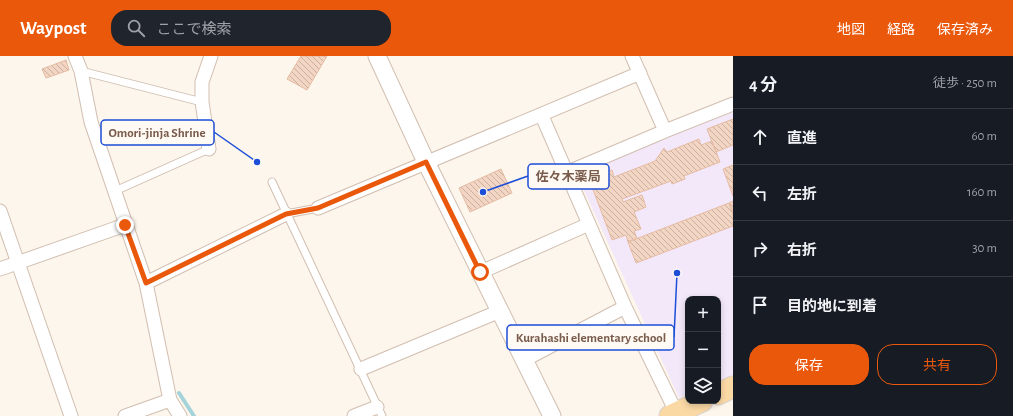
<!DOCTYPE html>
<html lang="ja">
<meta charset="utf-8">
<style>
:root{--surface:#171b24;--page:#20242c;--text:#f1f3f6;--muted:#9ea1a6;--line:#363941;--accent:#ea580c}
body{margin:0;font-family:"Alegreya Sans","Noto Sans JP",sans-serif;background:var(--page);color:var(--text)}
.controls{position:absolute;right:12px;bottom:12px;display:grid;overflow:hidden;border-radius:8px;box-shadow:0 2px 6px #0003}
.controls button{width:36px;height:36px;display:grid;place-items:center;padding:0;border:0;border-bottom:1px solid var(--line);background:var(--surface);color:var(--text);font:20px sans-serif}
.stop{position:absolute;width:12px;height:12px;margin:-9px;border:3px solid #ea580c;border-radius:50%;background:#fff}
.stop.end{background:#ea580c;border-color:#fff;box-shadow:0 1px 4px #0008}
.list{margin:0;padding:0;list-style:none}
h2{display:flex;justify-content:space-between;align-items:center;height:52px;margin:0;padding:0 16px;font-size:17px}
h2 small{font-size:13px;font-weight:400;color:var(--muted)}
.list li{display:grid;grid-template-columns:26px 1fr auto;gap:12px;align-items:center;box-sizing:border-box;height:56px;padding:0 16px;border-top:1px solid var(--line)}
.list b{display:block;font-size:15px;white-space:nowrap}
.list em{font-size:13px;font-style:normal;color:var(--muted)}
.actions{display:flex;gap:8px;padding:12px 16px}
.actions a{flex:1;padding:9px 0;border:1px solid var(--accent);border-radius:16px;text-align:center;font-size:14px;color:var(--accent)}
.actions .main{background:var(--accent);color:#fff}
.icon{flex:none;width:22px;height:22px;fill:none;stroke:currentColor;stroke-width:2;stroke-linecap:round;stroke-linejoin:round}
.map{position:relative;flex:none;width:733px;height:360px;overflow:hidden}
header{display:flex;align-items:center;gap:24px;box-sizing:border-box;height:56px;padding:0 20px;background:var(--accent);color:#fff}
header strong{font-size:19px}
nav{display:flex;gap:22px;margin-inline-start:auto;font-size:14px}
.search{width:280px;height:36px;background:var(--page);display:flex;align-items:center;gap:10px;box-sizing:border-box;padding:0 14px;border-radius:16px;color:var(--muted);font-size:15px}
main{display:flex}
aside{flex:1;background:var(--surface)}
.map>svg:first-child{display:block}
.education{fill:#f3e8fa}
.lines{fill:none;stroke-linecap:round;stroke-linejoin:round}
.stream{stroke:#a5d3da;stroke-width:4}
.building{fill:url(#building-back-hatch);stroke:#e6bba3}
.service-casing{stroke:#d1beb0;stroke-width:9}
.minor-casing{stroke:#d1beb0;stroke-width:15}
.tertiary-casing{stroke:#d1beb0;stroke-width:19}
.primary-casing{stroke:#dad1cd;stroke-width:23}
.service{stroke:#fff;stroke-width:7}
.minor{stroke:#fff;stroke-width:13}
.tertiary{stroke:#fff;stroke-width:17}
.primary{stroke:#fbd9a5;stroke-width:21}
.route{stroke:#ea580c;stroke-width:5}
.leader{fill:none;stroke:#1d4ed8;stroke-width:1.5}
.callout-dot{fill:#1d4ed8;stroke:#fffaf3;stroke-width:1.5}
.callout{fill:#fffaf3;stroke:#1d4ed8;stroke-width:1.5}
.callout-label{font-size:13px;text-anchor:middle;font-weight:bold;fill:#7a5c4d}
</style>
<header>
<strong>Waypost</strong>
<div class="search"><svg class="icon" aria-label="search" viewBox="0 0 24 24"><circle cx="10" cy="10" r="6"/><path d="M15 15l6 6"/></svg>ここで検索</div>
<nav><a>地図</a><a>経路</a><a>保存済み</a></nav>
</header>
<main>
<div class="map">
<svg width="733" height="360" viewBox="0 0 733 360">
<defs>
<pattern id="building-back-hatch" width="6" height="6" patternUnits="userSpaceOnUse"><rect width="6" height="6" fill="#f3d5c3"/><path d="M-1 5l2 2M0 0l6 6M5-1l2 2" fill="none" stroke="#cab0a1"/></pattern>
</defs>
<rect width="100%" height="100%" fill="#fdf6ec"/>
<path class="education" d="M733,56V319L718,326V243H688V338L679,342L576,117Z"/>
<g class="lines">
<path class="stream" d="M179,337L194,360"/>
</g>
<path class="building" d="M301,0H327L307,34L287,23Z
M66,4L69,14L46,22L42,13Z
M733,63V89L716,96L707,73Z
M699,83L701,89L712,85L720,106L684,120L685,123L672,128L671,125L622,143L623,146L642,139L646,151L634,156L641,173L634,175L637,182L628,186L626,179L612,184L589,123L612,114L614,121L655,105L664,92L667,96Z
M733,109V140L723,113Z
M501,113L512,137L470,156L459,132Z
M733,145V158L729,147Z
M729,147L733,158V170L636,207L628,186Z"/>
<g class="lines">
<defs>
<path id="service" d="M81,15L202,46
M272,126L382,360
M115,135L209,93
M286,158L318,152"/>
<path id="minor" d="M75,0L81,15L91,66L146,227L170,344L180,360
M632,0L665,75
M542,60L625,251L676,356
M209,93L202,46V26L211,0
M566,117L665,75L733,48
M318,152L640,17
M0,155L71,360
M0,213L125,169
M481,216L589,168
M146,227L286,158
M524,304L625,251
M361,313L500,255
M125,360L170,344
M354,360L377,351"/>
<path id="tertiary" d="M377,0L426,106L552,360"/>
<path id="primary" d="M718,338L733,331
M670,360L702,345"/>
</defs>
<use href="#service" class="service-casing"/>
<use href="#minor" class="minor-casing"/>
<use href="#tertiary" class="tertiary-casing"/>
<use href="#primary" class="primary-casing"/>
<use href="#service" class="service"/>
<use href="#minor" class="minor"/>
<use href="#tertiary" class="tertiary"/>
<use href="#primary" class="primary"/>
</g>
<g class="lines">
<path class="route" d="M125,169L146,227L286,158L318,152L426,106L480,216"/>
</g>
<path class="leader" d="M257 106L214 76M483 136L528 120M677 217L674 281"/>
<g class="callout-dot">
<circle cx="257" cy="106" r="4"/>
<circle cx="483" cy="136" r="4"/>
<circle cx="677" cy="217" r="4"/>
</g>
<g class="callout">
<rect x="101" y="64" width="113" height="25" rx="4"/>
<rect x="528" y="108" width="81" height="25" rx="4"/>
<rect x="507" y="269" width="167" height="25" rx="4"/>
</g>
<g class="callout-label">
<text x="157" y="81">Omori-jinja Shrine</text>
<text x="568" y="125">佐々木薬局</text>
<text x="591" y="286">Kurahashi elementary school</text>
</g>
</svg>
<div class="controls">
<button>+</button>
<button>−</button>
<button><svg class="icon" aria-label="layers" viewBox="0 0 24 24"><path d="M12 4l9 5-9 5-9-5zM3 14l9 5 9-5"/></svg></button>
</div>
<div class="stop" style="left:480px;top:216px"></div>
<div class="stop end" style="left:125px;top:169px"></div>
</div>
<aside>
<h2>4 分<small>徒歩 · 250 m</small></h2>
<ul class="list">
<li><svg class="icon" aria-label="ahead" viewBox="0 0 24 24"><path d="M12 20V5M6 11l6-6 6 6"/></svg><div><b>直進</b></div><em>60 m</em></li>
<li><svg class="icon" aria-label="left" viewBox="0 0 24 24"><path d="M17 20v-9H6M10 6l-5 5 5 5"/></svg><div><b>左折</b></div><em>160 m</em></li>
<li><svg class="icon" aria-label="right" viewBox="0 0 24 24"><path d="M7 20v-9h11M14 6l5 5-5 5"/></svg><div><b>右折</b></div><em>30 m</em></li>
<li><svg class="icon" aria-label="arrive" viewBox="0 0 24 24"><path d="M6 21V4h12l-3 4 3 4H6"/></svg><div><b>目的地に到着</b></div></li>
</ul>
<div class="actions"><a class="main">保存</a><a>共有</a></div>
</aside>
</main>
